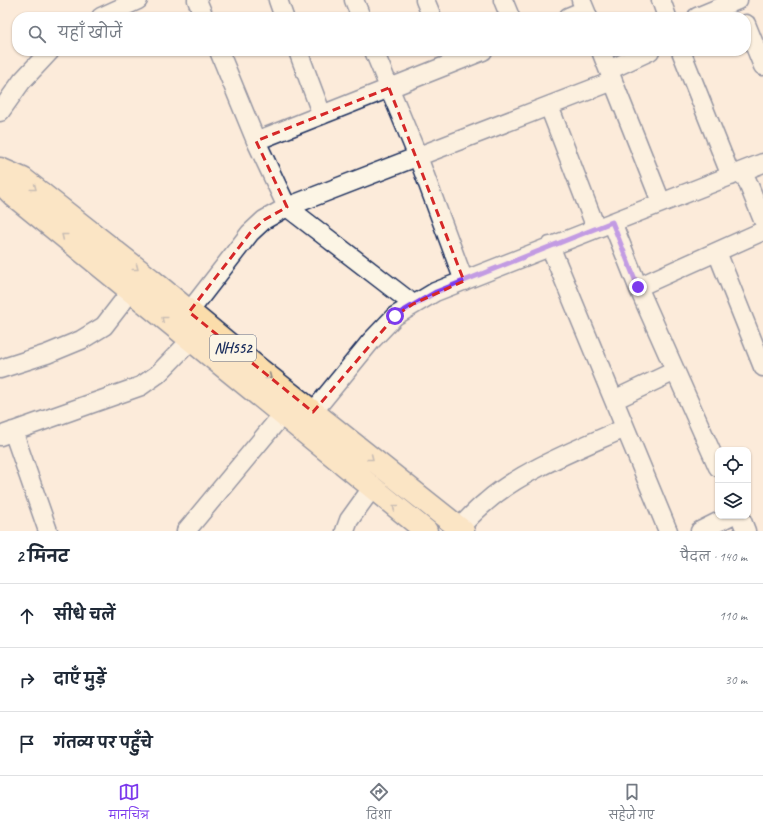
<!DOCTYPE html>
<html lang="hi">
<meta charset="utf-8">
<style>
:root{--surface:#fff;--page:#f2f2f3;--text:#1f2937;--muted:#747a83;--line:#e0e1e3;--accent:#7c3aed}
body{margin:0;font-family:Caveat,"Playpen Sans Deva",sans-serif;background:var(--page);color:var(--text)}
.controls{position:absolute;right:12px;bottom:12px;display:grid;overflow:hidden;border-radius:8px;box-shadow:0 1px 3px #0004}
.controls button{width:36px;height:36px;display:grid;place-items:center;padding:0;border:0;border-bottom:1px solid var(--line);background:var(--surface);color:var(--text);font:20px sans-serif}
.stop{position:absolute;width:12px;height:12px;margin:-9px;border:3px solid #7c3aed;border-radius:50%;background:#fff}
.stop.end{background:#7c3aed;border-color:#fff;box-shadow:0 1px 4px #0008}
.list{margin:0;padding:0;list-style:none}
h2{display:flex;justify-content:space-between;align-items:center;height:52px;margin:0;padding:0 16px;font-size:17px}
h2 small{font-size:13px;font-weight:400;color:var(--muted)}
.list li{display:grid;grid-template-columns:26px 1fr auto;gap:12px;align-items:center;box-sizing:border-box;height:64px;padding:0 16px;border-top:1px solid var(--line)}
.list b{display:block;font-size:15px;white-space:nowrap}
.list em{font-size:13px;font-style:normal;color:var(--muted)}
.icon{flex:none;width:22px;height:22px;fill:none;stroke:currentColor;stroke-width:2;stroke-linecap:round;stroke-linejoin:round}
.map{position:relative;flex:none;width:763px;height:531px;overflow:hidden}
.search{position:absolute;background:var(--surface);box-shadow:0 1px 3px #0004;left:12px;right:12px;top:12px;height:44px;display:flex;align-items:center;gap:10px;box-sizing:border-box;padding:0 14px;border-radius:16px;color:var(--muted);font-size:15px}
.sheet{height:244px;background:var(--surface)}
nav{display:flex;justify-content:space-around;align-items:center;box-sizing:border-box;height:56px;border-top:1px solid var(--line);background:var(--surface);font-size:11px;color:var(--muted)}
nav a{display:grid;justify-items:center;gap:2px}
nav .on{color:var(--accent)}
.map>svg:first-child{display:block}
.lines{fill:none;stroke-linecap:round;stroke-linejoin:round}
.minor-casing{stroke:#1b2f5e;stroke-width:21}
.highway-casing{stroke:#1b2f5e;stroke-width:25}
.minor{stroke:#fcf5e5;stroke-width:18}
.highway{stroke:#fbddab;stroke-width:22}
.oneway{stroke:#8b8684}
.route{stroke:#7c3aed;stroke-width:5}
.marked{fill:none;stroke:#d62828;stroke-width:3;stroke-dasharray:8 5;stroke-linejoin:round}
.labels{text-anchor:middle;stroke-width:3;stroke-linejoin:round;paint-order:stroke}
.shield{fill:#fcf5e5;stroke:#5e6a86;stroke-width:1}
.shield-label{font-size:15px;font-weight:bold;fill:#1b2f5e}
</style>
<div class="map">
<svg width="763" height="531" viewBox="0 0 763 531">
<rect width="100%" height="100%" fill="#fcebda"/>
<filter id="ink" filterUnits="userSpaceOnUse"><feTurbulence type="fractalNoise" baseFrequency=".025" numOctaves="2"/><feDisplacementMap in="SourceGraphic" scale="8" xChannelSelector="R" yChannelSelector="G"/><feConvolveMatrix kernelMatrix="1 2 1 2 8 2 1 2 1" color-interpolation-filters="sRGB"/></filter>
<g filter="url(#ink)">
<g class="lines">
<defs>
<path id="minor" d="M197,0L204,17
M278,0L284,17
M354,0L361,17
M425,0L432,17
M503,0L510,17
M581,0L588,17
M661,0L667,17
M101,17L138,0
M568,17L585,10
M697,17L738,0
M746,24L763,66
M219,51L256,141L287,207L413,304
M298,51L322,115
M374,51L418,157L464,281
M601,51L661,202
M681,51L731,176
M609,70L650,51
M549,106L596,228
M0,112L22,81L50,51
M256,141L483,51
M743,171L763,220
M612,222L638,287L718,467
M550,246L668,531
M717,252L763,367
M638,287L763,231
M189,312L250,233L264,220L287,207L613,81
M0,369L47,354L81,340L104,326L131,291
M614,400L675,371
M313,412L371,341L395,316L435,292L763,163
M13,431L48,531
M0,436L141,386L158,374L191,340
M740,516L746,531
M459,528C468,519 476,510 486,502C522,470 581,448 625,428
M186,531L282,415
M345,531L349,520L372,488
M700,531L730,516"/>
<path id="highway" d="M0,169L23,179L150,279L259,369L463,531
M0,182L13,195L426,531"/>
</defs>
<use href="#minor" class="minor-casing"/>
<use href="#highway" class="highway-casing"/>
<use href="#minor" class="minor"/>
<use href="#highway" class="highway"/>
</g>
<defs><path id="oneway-chevron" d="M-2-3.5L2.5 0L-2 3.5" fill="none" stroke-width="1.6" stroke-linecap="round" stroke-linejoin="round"/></defs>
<g class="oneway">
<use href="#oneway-chevron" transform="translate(34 188) rotate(38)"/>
<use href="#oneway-chevron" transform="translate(64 236) rotate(-141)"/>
<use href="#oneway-chevron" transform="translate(136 268) rotate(38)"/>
<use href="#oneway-chevron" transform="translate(164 319) rotate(-141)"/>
<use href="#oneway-chevron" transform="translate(269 377) rotate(38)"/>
<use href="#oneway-chevron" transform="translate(371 458) rotate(38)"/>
<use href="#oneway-chevron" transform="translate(395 507) rotate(-141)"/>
</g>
</g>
<g class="lines" filter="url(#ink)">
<path class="route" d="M395,316L436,292L612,222L638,287"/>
</g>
<path d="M0 0H763V531H0ZM389,88L464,281L413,304L395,316L313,412L189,312L250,233L264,220L287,207L256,141Z" fill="#fcebda" fill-opacity=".55" fill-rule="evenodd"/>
<path class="marked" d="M389,88L464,281L413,304L395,316L313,412L189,312L250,233L264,220L287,207L256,141Z"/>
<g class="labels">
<rect class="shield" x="210" y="335" width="46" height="26" rx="3"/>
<g class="shield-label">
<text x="233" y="353">NH552</text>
</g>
</g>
</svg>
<div class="controls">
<button><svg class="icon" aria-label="locate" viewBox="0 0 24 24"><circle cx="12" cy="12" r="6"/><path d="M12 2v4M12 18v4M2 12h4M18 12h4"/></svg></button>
<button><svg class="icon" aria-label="layers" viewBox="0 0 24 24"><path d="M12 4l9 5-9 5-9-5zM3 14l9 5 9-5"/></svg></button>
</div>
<div class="stop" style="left:395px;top:316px"></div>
<div class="stop end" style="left:638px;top:287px"></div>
<div class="search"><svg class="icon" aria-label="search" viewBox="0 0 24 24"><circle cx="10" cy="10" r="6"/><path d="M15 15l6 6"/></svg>यहाँ खोजें</div>
</div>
<section class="sheet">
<h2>2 मिनट<small>पैदल · 140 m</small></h2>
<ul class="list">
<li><svg class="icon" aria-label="ahead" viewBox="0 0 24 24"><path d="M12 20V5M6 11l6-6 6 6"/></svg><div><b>सीधे चलें</b></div><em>110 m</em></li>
<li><svg class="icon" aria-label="right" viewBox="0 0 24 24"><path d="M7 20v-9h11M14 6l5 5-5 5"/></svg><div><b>दाएँ मुड़ें</b></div><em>30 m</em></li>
<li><svg class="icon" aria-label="arrive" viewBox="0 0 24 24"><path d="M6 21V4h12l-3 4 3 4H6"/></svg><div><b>गंतव्य पर पहुँचे</b></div></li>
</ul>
</section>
<nav>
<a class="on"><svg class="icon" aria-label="map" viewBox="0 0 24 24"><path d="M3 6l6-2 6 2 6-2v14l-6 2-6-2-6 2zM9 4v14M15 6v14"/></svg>मानचित्र</a>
<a><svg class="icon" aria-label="directions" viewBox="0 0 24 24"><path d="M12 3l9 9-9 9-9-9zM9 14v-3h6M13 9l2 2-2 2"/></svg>दिशा</a>
<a><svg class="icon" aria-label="saved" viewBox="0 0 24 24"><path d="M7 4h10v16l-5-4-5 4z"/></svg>सहेजे गए</a>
</nav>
